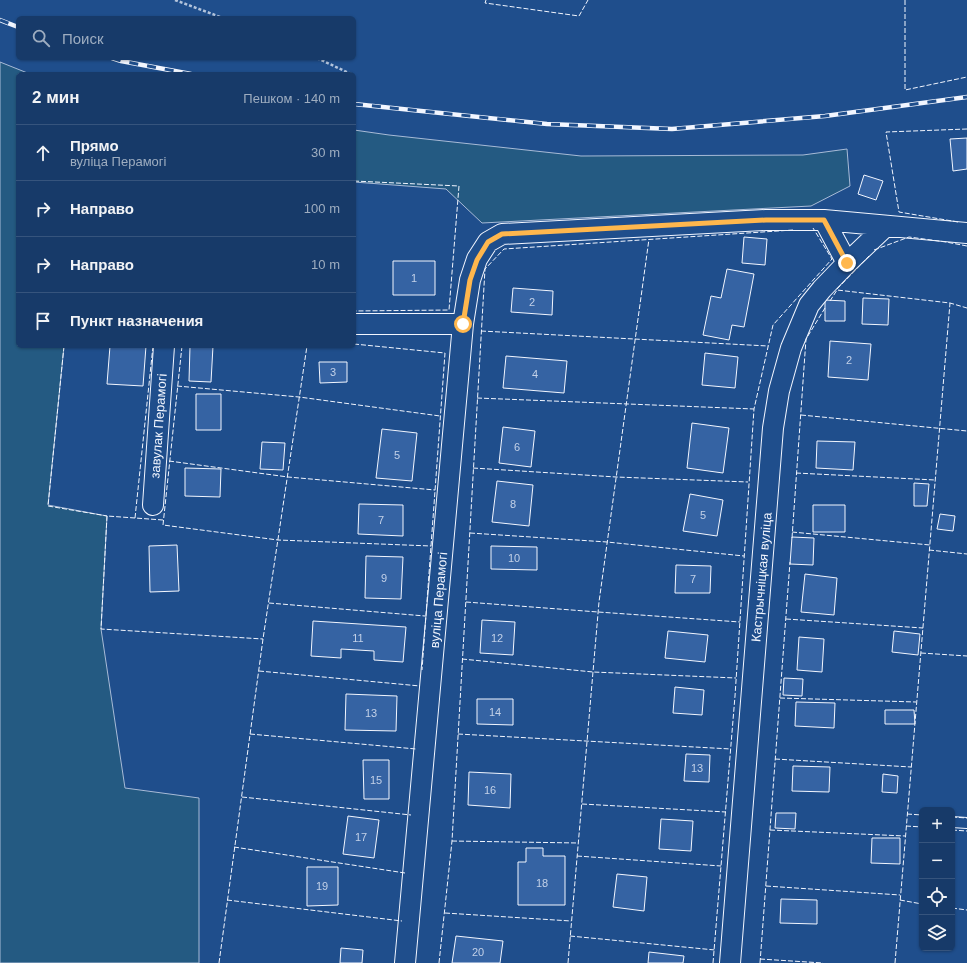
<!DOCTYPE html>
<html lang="ru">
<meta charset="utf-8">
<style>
:root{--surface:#173a69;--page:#244571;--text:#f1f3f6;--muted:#9eadc0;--line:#36547d}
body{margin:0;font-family:Arial,sans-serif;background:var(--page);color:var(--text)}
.controls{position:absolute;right:12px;bottom:12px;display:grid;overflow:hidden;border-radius:6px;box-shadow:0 1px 3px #0004}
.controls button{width:36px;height:36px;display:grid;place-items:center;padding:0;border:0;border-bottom:1px solid var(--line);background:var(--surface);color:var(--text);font:20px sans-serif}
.stop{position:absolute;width:12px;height:12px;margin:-9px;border:3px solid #ffb74d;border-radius:50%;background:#fff}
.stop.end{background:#ffb74d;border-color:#fff;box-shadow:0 1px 4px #0008}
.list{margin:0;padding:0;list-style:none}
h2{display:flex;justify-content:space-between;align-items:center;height:52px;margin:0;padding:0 16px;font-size:17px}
h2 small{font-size:13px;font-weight:400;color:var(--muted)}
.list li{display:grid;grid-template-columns:26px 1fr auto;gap:12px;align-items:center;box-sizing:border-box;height:56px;padding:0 16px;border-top:1px solid var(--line)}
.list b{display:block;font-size:15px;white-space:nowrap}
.list p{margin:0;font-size:13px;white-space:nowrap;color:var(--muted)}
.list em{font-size:13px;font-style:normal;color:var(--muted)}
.icon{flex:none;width:22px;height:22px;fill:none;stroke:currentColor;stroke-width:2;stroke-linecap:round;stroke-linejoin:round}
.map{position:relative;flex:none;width:967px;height:963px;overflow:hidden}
.search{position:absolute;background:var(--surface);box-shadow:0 1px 3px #0004;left:16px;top:16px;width:340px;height:44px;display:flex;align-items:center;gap:10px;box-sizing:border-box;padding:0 14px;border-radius:6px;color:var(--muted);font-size:15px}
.panel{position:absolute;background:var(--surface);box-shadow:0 1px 3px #0004;left:16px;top:72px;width:340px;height:276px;border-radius:6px}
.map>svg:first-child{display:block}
.green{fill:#245a82;stroke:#a8bbd7}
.building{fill:#3563a3;stroke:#f2f6ff}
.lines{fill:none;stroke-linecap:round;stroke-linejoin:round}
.service-casing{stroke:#f2f6ff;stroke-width:12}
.minor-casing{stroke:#f2f6ff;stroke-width:22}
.path{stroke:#b3c4dc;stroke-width:2.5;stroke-dasharray:3 2;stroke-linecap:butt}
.service{stroke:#1f4e8c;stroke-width:10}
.minor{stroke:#1f4e8c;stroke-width:20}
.rail-casing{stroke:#f2f6ff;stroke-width:4.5}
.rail{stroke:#1f4e8c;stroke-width:3;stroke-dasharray:9;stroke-linecap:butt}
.fence{stroke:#f2f6ff;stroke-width:1;stroke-dasharray:5 2;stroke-linecap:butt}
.route{stroke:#ffb74d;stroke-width:5}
.labels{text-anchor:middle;stroke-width:3;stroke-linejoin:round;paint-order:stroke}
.number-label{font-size:11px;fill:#c3d1e8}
.street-label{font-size:13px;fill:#f2f6ff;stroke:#1f4e8c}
</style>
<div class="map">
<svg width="967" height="963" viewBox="0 0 967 963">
<rect width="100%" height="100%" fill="#1f4e8c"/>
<path class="green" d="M0,62L30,74H18V346H64L48,505L107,516L101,629L125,788L199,798V963H0Z
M354,130L389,135L581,156L803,155L847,149L850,186L811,206L482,223L446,189L354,182Z"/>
<path class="building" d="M967,138V169L953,171L950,139Z
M864,175L883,181L876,200L858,194Z
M744,237L767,239L765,265L742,263Z
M393,261H435V295H393Z
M727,269L754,274L744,327L732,325L729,340L703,335L711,296L721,298Z
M513,288L553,291L552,315L511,312Z
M863,298L889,299L888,325L862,324Z
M825,300L845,301V321H825Z
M830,341L871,344L868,380L828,377Z
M110,346H146L143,386L107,384Z
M190,346H213L211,382L189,381Z
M705,353L738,357L735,388L702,385Z
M506,356L567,361L564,393L503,388Z
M319,362H347V382L320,383Z
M196,394H221V430H196Z
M692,423L729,428L723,473L687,468Z
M503,427L535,431L531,467L499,463Z
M382,429L417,433L412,481L376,478Z
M817,441L855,442L853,470L816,468Z
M262,442L285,443L283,470L260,469Z
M185,468L221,469L220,497L185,496Z
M497,481L533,485L529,526L492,522Z
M914,483L929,484L927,506H914Z
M690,494L723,500L717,536L683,531Z
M359,504L403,505V536L358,534Z
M813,505H845V532H813Z
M940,514L955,516L953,531L937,529Z
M792,537L814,538L813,565L790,564Z
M177,545L179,591L150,592L149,546Z
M491,546L537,547V570L491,569Z
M366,556L403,557L401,599L365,598Z
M676,565L711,566L710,593H675Z
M805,574L837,578L834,615L801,612Z
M482,620L515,622L513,655L480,653Z
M313,621L406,627L403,662L374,660V651L341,649V658L311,656Z
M668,631L708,635L705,662L665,658Z
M894,631L920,634L918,655L892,652Z
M799,637L824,639L822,672L797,670Z
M784,678L803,679L802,696L783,695Z
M675,687L704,690L702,715L673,713Z
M346,694L397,696L396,731L345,730Z
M477,699H513V725L477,724Z
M796,702L835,703L834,728L795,726Z
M885,710H914L915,724H885Z
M686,754L710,755L709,782L684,781Z
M363,760H389V799H364Z
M793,766L830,767L829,792L792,791Z
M469,772L511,774L510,808L468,805Z
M883,774L898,776L897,793L882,792Z
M776,813H796L795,829L775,828Z
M348,816L379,820L374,858L343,854Z
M661,819L693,821L691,851L659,849Z
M872,838H900V864L871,863Z
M526,848H543V856H565V905H518V862H526Z
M307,867H338V905L307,906Z
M617,874L647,877L644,911L613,907Z
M781,899L817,900V924L780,923Z
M456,936L503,941L500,963H452Z
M341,948L363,950L362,963H340Z
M649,952L684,956L683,963H648Z"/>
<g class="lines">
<defs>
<path id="service" d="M952,822L967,823"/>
<path id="minor" d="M824,220L847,263
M354,324H463
M153,505L164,346
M405,963L463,324L470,280L477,259L488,242L502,234L766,220H824L967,233
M730,963L773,428L779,391L791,348L809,305L822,289L847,263L886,226"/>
</defs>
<use href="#service" class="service-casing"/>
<use href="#minor" class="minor-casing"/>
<path class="path" d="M175,0L223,18
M317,58L351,74"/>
<use href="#service" class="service"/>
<use href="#minor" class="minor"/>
<defs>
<path id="rail" d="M0,20L18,27
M112,58L121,61L191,74
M354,104L547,124L672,129L825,116L967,97"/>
</defs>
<use href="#rail" class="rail-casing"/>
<use href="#rail" class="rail"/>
<path class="fence" d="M486,0L485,3L579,16L588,0
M905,0V90L967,77
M354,181L459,186L449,310L354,311
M958,222L899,212L886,132L967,129
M874,250L909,237L946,242L967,246
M837,289L869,256
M830,301L837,290L950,303L967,308
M481,331L768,346
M354,344L445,353L422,670
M64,346L48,506L107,516
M182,346L163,525L278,540L431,546
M177,386L299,397L440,416
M477,398L754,409
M801,415L967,431
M169,461L288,477L435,490
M473,468L616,477L748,482
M796,473L935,480
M135,518L153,346
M163,520L107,516L101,629L263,639
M792,532L930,545
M470,533L607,542L744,556
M792,538L806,339L825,308
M929,550L967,554
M466,602L598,612L740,622
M269,603L425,616
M786,619L923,628
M921,653L967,656
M462,659L593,672L736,678
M259,671L420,686
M780,698L916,702
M250,734L416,749
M458,734L731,749
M775,759L911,767
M242,797L411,815
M582,804L726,812
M907,814L922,815
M952,817L967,818
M906,826L922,827
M770,830L905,836
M952,830L967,831
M452,841L578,843
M234,847L405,873
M577,856L721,866
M766,886L900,895
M227,900L402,921
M900,900L922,904
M952,908L967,910
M445,913L571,921
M570,936L715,950
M760,959L823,963
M219,963L263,639L307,346
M439,963L452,841L485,269L504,249L793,230
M568,963L599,602L649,239
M713,963L735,696L754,409L773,325L832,259L813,228
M760,963L790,562
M895,963L950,303"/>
</g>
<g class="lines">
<path class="route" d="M463,324L470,280L477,260L488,242L502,234L766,220H824L847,263"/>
</g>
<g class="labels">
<g class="number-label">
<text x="414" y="282">1</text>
<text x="532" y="306">2</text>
<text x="849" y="364">2</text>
<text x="333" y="376">3</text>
<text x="535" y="378">4</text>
<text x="517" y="451">6</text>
<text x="397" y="459">5</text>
<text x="513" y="508">8</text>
<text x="703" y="519">5</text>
<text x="381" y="524">7</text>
<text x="514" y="562">10</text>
<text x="384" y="582">9</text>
<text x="693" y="583">7</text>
<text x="358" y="642">11</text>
<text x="497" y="642">12</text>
<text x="495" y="716">14</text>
<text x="371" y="717">13</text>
<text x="697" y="772">13</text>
<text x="376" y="784">15</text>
<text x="490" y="794">16</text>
<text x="361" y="841">17</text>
<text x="542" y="887">18</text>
<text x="322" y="890">19</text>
<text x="478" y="956">20</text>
</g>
<g class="street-label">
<text transform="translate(158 426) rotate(-86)" y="5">завулак Перамогі</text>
<text transform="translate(761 577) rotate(-85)" y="5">Кастрычніцкая вуліца</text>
<text transform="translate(438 600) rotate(-85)" y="5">вуліца Перамогі</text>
</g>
</g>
</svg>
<div class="controls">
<button>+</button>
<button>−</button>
<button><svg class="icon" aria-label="locate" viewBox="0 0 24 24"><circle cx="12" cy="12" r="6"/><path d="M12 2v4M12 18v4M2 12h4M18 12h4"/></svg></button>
<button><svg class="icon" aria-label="layers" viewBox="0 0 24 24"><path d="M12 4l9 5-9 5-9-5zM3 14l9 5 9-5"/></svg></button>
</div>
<div class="stop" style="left:463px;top:324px"></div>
<div class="stop end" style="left:847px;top:263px"></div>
<div class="search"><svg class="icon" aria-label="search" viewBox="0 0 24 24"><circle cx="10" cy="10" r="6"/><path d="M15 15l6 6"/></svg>Поиск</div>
<section class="panel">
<h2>2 мин<small>Пешком · 140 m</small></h2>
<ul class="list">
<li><svg class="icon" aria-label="ahead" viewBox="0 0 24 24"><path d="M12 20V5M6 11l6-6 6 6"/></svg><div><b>Прямо</b><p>вуліца Перамогі</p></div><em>30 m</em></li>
<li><svg class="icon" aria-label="right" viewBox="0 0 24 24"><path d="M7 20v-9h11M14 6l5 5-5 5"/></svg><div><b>Направо</b></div><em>100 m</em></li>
<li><svg class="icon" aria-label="right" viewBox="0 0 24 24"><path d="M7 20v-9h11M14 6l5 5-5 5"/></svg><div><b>Направо</b></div><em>10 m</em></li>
<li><svg class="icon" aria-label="arrive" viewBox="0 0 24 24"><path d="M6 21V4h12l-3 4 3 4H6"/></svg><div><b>Пункт назначения</b></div></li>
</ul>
</section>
</div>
